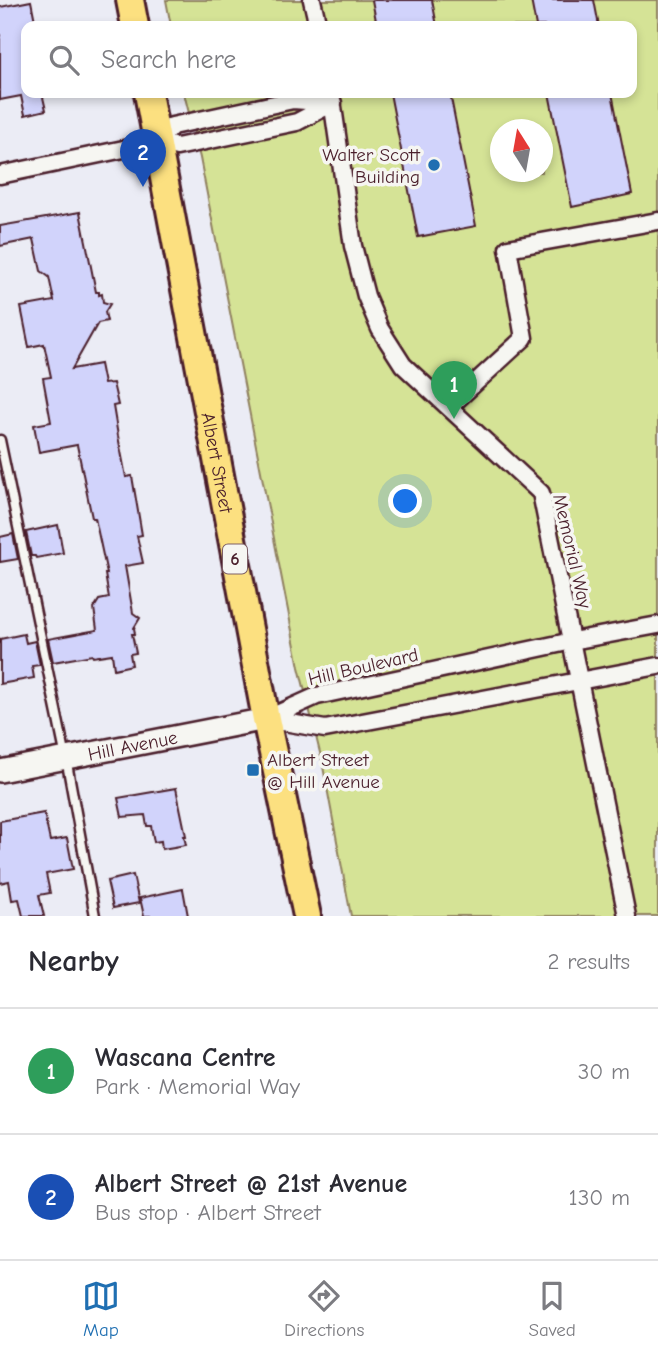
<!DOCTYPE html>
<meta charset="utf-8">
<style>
:root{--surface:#fff;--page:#f7f7f7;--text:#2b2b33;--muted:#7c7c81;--line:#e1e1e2;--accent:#1f6fb2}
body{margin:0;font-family:"Comic Neue",sans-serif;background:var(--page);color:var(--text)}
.compass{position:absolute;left:490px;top:119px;width:63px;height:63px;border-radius:50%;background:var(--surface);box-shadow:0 4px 10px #0003;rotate:349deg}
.you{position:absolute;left:406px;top:502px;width:24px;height:24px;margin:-18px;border:5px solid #fff;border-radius:50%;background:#1a73e8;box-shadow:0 0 0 10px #1a73e833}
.badge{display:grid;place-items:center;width:46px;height:46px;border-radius:50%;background:var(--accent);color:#fff;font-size:23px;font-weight:700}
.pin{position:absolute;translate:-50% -58px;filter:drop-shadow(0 2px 4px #0008)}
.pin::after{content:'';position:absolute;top:37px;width:24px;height:21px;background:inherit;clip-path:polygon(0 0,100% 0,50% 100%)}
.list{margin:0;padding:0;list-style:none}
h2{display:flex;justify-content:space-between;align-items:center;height:91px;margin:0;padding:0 28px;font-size:30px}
h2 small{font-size:23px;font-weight:400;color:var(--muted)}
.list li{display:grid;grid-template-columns:46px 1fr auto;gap:21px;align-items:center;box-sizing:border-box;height:126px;padding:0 28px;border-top:2px solid var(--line)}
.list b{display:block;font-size:26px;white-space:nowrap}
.list p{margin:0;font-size:23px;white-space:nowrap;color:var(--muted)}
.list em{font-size:23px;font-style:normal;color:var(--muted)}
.icon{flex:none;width:38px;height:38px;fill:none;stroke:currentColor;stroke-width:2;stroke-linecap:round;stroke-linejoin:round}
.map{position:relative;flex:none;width:658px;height:916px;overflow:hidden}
.search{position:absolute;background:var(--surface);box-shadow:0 4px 10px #0003;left:21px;right:21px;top:21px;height:77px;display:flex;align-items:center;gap:18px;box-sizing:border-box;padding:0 24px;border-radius:14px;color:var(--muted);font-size:26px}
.sheet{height:343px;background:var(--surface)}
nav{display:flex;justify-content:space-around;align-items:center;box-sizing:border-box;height:98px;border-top:2px solid var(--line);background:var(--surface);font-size:19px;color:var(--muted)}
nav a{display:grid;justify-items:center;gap:4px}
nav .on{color:var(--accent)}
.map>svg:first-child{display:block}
.green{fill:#d5e396;stroke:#908160;stroke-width:2;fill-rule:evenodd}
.building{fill:#d1d3fb;stroke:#4a1f2b;stroke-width:2}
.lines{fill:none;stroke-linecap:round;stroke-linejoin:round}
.service-casing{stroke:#4a1f2b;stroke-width:13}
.minor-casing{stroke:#4a1f2b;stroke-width:21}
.tertiary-casing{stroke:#4a1f2b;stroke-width:26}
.primary-casing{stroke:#4a1f2b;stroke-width:32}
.service{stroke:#f6f6f2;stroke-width:8}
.minor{stroke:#f6f6f2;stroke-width:16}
.tertiary{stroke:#f6f6f2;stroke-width:21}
.primary{stroke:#fce080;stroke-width:26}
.poi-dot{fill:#1f6fb2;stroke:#f6f6f2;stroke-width:2.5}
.labels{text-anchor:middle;stroke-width:7;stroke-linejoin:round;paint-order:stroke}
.shield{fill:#f6f6f2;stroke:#7e6067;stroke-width:2}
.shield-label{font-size:18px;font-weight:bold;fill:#4a1f2b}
.poi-label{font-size:19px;fill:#4a1f2b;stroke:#f6f6f2;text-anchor:end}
.street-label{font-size:19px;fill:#4a1f2b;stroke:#f6f6f2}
</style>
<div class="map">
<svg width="658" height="916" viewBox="0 0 658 916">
<rect width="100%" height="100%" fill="#ebecf5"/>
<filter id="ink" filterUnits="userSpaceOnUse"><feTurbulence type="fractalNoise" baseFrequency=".0143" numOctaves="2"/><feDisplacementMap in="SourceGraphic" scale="14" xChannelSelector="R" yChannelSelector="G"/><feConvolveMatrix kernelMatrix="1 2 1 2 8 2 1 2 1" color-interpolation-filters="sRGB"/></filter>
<g filter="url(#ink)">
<path class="green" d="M166,0H658V916H351L322,761L299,667L200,158L184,93H632V26H171ZM500,130H542V172H500Z"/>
<path class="building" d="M372,0H432L437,26H377Z
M531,0H594L599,26H536Z
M31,1L36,26H26V93H42L46,110L25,115L21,96L0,100V7Z
M390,93H450L476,226L418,237Z
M549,93H612L632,194L572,207Z
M80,212L96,292H99V295L102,294L103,302L110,304L105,312L107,321L98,323L72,369L100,364L104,384L113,383L118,405L113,406L118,436L126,477L132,476L142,535L137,536L143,563L125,566L133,613L140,618L134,628L135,634H132L136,653L130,654L132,665L114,669L112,654L93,657L92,655L53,662L48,639L97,630L94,608L99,600L109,598L105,574H107L95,518H92L77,445L39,452L34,425L51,422L43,378L51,377L44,344L29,347L21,307L54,301L49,277L41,271L34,239L0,246V226Z
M58,525L63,553L36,558L35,556H31L26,532Z
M13,534L18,559L0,562V537Z
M24,634L26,643L35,641L40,665L32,666L34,678L0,684V639Z
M176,788L186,836H184L186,845L162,849L161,841L154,842L151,826H147L145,815L122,817L118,798Z
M44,813L50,841L67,838L73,869L46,874L50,893L39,895L44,916H23L19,899L12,900L9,881L0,883V821Z
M133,875L139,903L113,908L107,881Z
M183,889L188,916H144L140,898Z"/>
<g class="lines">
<defs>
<path id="service" d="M0,440L66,758L95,916"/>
<path id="minor" d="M312,0L318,26
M331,93L353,246L366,296L380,329L403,365L541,493L627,916
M157,142L172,126L293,100L333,103
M0,175L157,142L177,147L297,122L333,103
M449,407L524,338L508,248L658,221
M266,719L317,696L572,641L658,625
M266,719L325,729L658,666"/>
<g id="tertiary">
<path id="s1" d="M0,771L266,719"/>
</g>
<g id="primary">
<path d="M130,0L135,26"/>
<path id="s2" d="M148,93L266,719L307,916"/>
</g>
</defs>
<use href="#service" class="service-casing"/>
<use href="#minor" class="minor-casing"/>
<use href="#tertiary" class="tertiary-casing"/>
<use href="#primary" class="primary-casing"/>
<use href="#service" class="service"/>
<use href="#minor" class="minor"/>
<use href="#tertiary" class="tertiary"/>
<use href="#primary" class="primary"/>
</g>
</g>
<g class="poi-dot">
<circle cx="434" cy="165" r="7"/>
<rect x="246" y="763" width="14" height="14" rx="3.5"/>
</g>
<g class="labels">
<rect class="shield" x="223" y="544.5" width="24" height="29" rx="5"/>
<g class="shield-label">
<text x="235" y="565">6</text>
</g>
<g class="poi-label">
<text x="420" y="161">Walter Scott<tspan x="420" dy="22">Building</tspan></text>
<text x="267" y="766" text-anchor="start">Albert Street<tspan x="267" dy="22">@ Hill Avenue</tspan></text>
</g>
<g class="street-label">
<text dy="7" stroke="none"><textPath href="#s2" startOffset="376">Albert Street</textPath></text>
<text transform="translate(573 551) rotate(77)" y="7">Memorial Way</text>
<text transform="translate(363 666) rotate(-13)" y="7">Hill Boulevard</text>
<text dy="7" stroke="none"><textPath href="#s1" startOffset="135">Hill Avenue</textPath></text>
</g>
</g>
</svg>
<svg class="compass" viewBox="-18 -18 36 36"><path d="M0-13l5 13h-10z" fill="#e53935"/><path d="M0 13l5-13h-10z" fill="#7c7c81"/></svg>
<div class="you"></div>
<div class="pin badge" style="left:454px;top:419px;background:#2e9e5b">1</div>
<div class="pin badge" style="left:143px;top:187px;background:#1a4fb4">2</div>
<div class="search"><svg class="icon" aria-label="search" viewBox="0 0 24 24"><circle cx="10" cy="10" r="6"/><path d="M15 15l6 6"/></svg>Search here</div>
</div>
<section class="sheet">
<h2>Nearby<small>2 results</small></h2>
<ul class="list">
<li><span class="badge" style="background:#2e9e5b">1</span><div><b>Wascana Centre</b><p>Park · Memorial Way</p></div><em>30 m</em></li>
<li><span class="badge" style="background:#1a4fb4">2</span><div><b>Albert Street @ 21st Avenue</b><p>Bus stop · Albert Street</p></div><em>130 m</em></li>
</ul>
</section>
<nav>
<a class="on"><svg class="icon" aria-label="map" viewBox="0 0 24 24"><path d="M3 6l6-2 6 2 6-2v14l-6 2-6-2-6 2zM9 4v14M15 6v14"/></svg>Map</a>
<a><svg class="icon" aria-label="directions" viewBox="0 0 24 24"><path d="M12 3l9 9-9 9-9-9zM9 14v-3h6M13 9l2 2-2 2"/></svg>Directions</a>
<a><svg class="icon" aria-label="saved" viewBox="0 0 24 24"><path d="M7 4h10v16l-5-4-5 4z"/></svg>Saved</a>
</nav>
